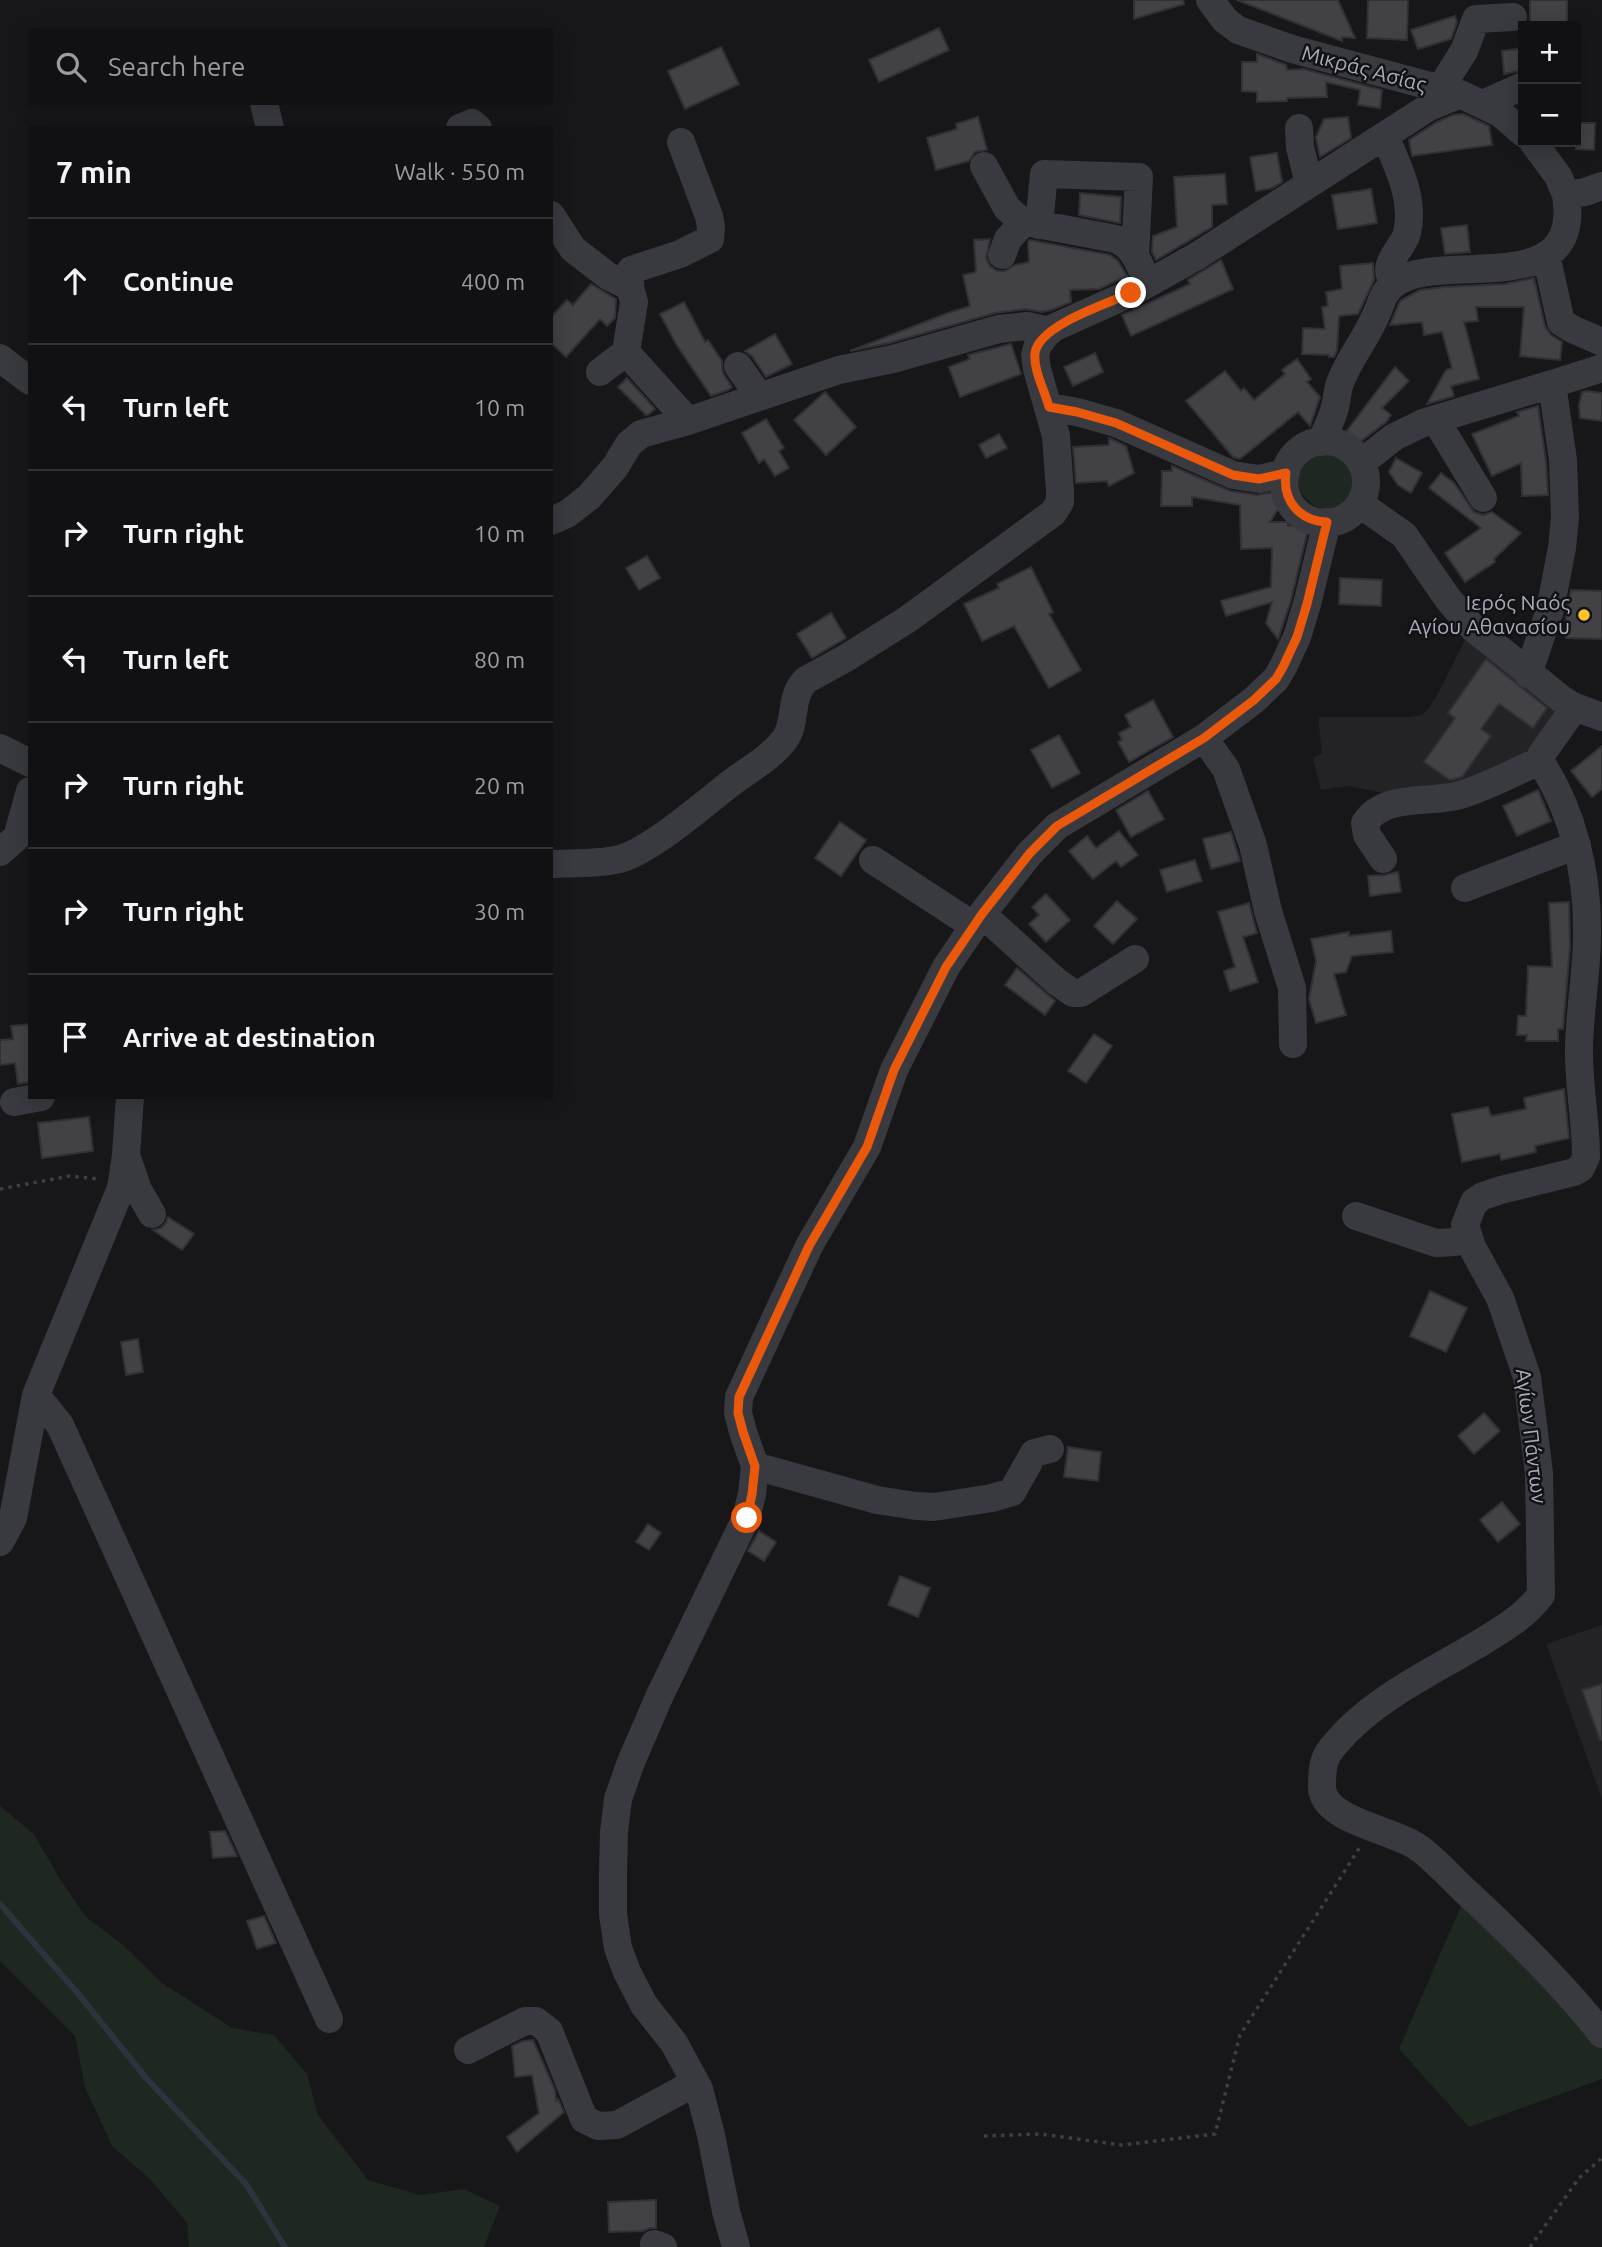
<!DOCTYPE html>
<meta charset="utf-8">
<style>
:root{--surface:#111113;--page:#1a1a1c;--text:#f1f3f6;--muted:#9c9da0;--line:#303133}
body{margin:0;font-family:Ubuntu,sans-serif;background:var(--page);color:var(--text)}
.controls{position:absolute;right:21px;top:21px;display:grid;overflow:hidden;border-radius:0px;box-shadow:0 4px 18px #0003}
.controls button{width:63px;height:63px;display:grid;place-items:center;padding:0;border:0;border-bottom:2px solid var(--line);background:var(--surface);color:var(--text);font:35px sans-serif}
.stop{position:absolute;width:21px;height:21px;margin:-16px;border:5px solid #ea580c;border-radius:50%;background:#fff}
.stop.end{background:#ea580c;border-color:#fff;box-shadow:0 2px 7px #0008}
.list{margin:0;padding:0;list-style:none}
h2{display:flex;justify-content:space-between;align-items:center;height:91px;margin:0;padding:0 28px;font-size:30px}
h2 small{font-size:23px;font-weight:400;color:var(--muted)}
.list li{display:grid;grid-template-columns:46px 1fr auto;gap:21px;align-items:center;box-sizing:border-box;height:126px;padding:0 28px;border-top:2px solid var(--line)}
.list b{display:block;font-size:26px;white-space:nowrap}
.list em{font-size:23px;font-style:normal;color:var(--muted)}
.icon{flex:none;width:38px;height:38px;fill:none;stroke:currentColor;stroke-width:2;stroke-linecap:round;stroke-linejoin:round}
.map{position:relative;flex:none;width:1602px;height:2247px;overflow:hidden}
.search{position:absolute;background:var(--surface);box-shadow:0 4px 18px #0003;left:28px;top:28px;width:525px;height:77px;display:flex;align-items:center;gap:18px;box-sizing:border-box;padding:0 24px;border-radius:0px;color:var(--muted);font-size:26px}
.panel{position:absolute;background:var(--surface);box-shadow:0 4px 18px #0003;left:28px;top:126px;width:525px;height:973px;border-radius:0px}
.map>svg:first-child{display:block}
.built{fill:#232326}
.green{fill:#1e2720}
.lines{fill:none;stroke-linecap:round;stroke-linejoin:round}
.stream{stroke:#2c343e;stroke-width:6}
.building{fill:#414146;stroke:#313035;stroke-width:2}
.path{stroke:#3d3f45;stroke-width:3.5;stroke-dasharray:3.5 5;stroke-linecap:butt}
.minor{stroke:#393a40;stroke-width:28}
.route{stroke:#ea580c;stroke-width:9}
.poi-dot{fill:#fec62a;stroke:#121214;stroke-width:2.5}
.labels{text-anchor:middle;stroke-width:5;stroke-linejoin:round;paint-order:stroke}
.street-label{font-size:21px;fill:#a8acba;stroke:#121214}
.poi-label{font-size:21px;fill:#a8acba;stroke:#121214;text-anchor:end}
</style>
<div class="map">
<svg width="1602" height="2247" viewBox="0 0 1602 2247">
<rect width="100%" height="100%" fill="#171719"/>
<path class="built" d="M1473,624L1568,702L1545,740L1471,789L1400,796L1348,786L1321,790L1313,758L1322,753L1318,717H1409L1422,715L1429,708L1440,690Z
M1602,1625V1799L1546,1644Z"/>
<path class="green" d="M1326,450C1335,451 1345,452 1352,459C1374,479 1355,523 1324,511C1310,505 1301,493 1291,482L1310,451Z
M0,1806L34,1834L60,1879L86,1917L122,1944L162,1983L232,2028L274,2035L307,2074L318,2115L368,2180L420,2195L464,2189L500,2206L484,2247H189L187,2223L150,2179L112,2146L85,2087L75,2036L0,1961Z
M1467,1892L1602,2046V2079L1469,2127L1399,2049Z"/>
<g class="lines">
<path class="stream" d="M0,1904L80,1996L146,2078L246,2184L285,2247"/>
</g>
<path class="building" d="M1134,0H1183L1184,4L1134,19Z
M1237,0H1338L1355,38L1342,37V41Z
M1368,0H1408L1407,40L1367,38Z
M1530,0H1567V26H1530Z
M1455,16L1457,22L1451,39L1418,49L1411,30Z
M939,28L949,50L879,82L869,60Z
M721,47L739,84L685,109L668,71Z
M1523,48V70L1504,74L1502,51Z
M1257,54L1286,65L1287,70L1304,69L1382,90L1380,108L1358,105L1360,90L1326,82L1327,97L1287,98V101L1257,102V92L1242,91V62H1257Z
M1463,114L1489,126L1492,145L1412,156L1409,140L1437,122L1453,115Z
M978,117L987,150L975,152L969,161L936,170L927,138L957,129L956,124Z
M1348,117L1351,138L1320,157L1316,137L1324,119Z
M1576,123H1595L1594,150L1576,149Z
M1277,153L1282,182L1272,188L1256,191L1250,157Z
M1225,174L1227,204L1212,205V227L1156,260L1152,252L1153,236L1177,227L1174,177Z
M1371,189L1377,223L1338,229L1332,195Z
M1080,193L1121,197L1120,223L1079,215Z
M1467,225L1470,252L1445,254L1441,228Z
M990,239L986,258L990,266L997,271H1005L1015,265L1029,262L1028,242L1030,240L1110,255L1118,261L1127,276L1099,289L1070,290L1071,302L1051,310L1042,312L1025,309L995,313L889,343L850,351L948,313L970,306L963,275L976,272L974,240Z
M1221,260L1233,289L1131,336L1122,315L1190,284L1188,280Z
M1373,263L1374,280L1358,314L1339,316L1337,350L1334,357H1329V355L1302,354L1303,328L1325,329L1322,307L1328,306L1326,292L1342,289L1340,266Z
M1534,278L1545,326L1551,335L1562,342L1560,360L1520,356L1524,307H1476L1478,321L1464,322L1479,379L1451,386L1454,396L1427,404L1446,370L1452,368L1442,332L1424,335L1422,322L1390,325L1400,301L1420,290L1444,287L1505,284Z
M591,284L616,299L615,318L607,326L600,319L566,357L551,343V317L567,300L573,305Z
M684,302L705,342L708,340L722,361V368L724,375L732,387L728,390L711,396L676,344L660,314Z
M775,334L792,364L766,377L752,356L745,351Z
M1011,344L1021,374L960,397L949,367L970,359L968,355Z
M1095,353L1103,372L1073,386L1064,367Z
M1297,359L1311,379L1307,382L1320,397L1310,426L1298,412L1240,459L1233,457L1186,401L1225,371L1241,391L1244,388L1254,400L1285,374L1282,370Z
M1395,367L1409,381L1382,408L1391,415L1386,422L1356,445L1343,436Z
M627,378L655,409L649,414L646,415L618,387Z
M1586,391L1602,393V421L1580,418L1579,405L1582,392Z
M825,392L856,427L826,455L794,420Z
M1538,406L1546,461L1548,495L1522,496L1521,463L1492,476L1472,434L1519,416L1517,412Z
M766,419L784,448L779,451L789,468L775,476L764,459L759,463L742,433Z
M999,434L1007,448L986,458L979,445Z
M1109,438L1126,446L1134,473L1109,486L1107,481L1076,483L1073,447L1109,445Z
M1396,458L1422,473L1411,493L1398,485L1389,472Z
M1172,466L1230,491L1257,495L1276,492L1285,498L1270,522H1288V526L1309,525L1291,600L1278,639L1266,623L1272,602L1226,616L1221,601L1271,587L1272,548L1241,549L1240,505L1192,497V506H1161L1162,471H1172Z
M1441,473L1454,483L1474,512L1483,515L1492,512L1521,533L1494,559L1495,562L1465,582L1445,553L1481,528L1429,488Z
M647,556L660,578L639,590L626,568Z
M1031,567L1053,612L1049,614L1081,670L1049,688L1014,626L982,641L964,604L999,588L997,584Z
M1340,578L1382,580L1381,606L1339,604Z
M1571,590L1602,591V639L1566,638V615Z
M831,613L846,638L812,658L797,634Z
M1486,659L1547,708L1533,728L1499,704L1481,729L1491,736L1462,777L1450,780L1424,762L1455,718L1448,713Z
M1153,700L1173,737L1129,762L1118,742L1122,740L1119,733L1131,727L1125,715Z
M1059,735L1080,773L1052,788L1031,750Z
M1602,746V789L1592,797L1571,771Z
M1538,790L1551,821L1517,836L1503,806Z
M1148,791L1164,819L1131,837L1116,810Z
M840,822L866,840L841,876L815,858Z
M1119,831L1138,855L1121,867L1116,861L1093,879L1069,851L1087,836L1096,848Z
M1231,832L1240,861L1211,869L1203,839Z
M1195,860L1202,881L1167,892L1160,870Z
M1398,872L1401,892L1370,896L1368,876L1385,875Z
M1046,894L1070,920L1046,942L1029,924L1039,915L1032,907Z
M1117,901L1137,919L1113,944L1094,926Z
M1569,902L1570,947L1563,1029H1558V1041H1526L1527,1035H1517L1518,1016H1526L1528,966L1552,967L1549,903Z
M1249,903L1257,933L1243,937L1258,982L1230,991L1224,971L1235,967L1218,912Z
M1391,931L1393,952L1352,956L1346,972L1334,974L1346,1015L1316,1023L1309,999L1316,961L1311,939L1349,932V936Z
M1017,968L1055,1001L1045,1015L1005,985Z
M30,1024V1082L18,1084L15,1063L0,1065V1040L13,1039L11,1026Z
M1094,1034L1112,1046L1086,1083L1068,1071Z
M1564,1089L1569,1138L1535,1146L1536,1152L1501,1160L1500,1154L1462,1162L1452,1114L1488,1107L1491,1116L1526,1109L1524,1098Z
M89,1117L93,1151L42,1158L38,1123Z
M168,1217L194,1234L182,1250L153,1230L161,1228L166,1223Z
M1430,1291L1467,1308L1446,1352L1410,1336Z
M138,1339L143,1372L126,1375L121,1342Z
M1484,1413L1500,1431L1474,1454L1458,1436Z
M1068,1447L1101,1452L1098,1481L1064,1477Z
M1502,1502L1520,1524L1498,1542L1480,1520Z
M648,1524L661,1533L649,1550L636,1542Z
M759,1531L776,1542L764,1561L748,1551Z
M900,1576L930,1588L918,1617L888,1605Z
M1602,1684V1740H1600L1582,1690Z
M225,1831L237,1856L213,1858L210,1832Z
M264,1916L276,1943L257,1949L247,1921Z
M533,2040L555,2090L556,2101L558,2099L564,2112L517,2152L507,2137L539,2113L532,2075L515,2077L512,2046L523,2041Z
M656,2200V2228H650L643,2231L609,2232L608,2202Z"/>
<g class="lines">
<path class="path" d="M0,1189L70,1176L99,1179
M984,2136L1040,2134L1122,2145L1215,2134L1240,2035L1360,1847
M1530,2247L1579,2178L1602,2158"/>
<path class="minor" d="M1210,0L1225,20L1238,30L1292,49L1460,94L1500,113L1523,133
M1440,89L1464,51L1476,19L1513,17
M264,103L270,128
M1483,104L1523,86
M460,128L472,123L478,128
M1299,128L1300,147L1309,184
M1385,136C1398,167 1415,199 1407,233C1403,249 1378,266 1395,282
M681,142L709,216L711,227L710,239L680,254L631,270L630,287L634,302L626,352L688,421
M1533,142L1558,176L1566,195L1585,192L1602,186
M984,166L1007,208L1021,221L1116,239C1129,245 1135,254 1141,268
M551,215L573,249L608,276L630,287
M1039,225L1044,174L1139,177L1135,256
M1002,255L1008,239L1024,222
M1546,255L1561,322L1572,329L1602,342
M0,358L30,381
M738,366L759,396
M600,372L626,352
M1049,407L1077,412L1116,423L1233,475L1259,479L1286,473
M1435,419L1483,498
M1284 482a41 41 0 1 1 82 0a41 41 0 1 1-82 0Z
M1321,442C1326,430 1332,419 1335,407C1337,400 1337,393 1339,386C1347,361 1366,339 1376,315C1382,303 1382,293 1394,284C1440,248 1583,305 1566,195
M1361,463L1394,437L1423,423L1552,384
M1360,504L1404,535L1448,599L1473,628L1564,701L1575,707L1602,717
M551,521L567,514L589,497L615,467L629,444L641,434L688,421L839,370L893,359L999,329L1027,326L1050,331
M1528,674L1550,610L1562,548L1565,517L1563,460L1552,384L1602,368
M1575,707L1541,755L1540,761C1573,811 1588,874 1587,934C1587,971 1580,1008 1579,1045C1578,1083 1586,1120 1586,1157L1581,1168L1574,1172L1501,1190L1483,1196L1474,1202L1465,1225L1472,1247L1500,1298L1527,1377L1539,1473L1541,1595C1523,1618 1500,1631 1475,1646C1431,1672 1383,1695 1347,1731C1340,1739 1328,1750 1325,1760C1322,1768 1322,1779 1322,1787C1322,1820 1393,1830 1416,1846C1433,1857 1448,1875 1463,1889C1512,1934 1561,1982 1602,2034
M1204,738L1226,769L1253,845L1268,911L1292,988L1293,1044
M0,748L30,763
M0,852L17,837L30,791
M1383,859L1367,835L1365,823C1384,793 1430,804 1460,795C1487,787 1514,772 1540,761
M873,860L974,926
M551,864C572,863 595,864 615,860C646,855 704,804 731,783C748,770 772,757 785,739C797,722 789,696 806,680L846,658L908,619L1053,513L1060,502V491L1056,436L1037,369L1035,355L1038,345L1047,333L1053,328L1131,293L1197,256L1429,107L1460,94
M1465,888L1577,845
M982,914L1057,982L1073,993H1081L1135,959
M14,1102L41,1097
M127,1158L138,1190L152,1214
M1356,1216L1436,1243L1455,1242L1468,1237
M36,1395L60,1425L329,2019
M755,1466L877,1500L916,1506L934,1507L992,1498L1012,1492L1034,1453L1050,1449
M0,1542L13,1518L36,1395L121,1188L126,1155L130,1097
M468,2050L525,2021H536L549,2031L584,2119L598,2126L617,2125L687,2087L694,2080
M654,2244L663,2247
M736,2247L726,2211L711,2135L699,2089L674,2043L644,2005L627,1972L618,1948L613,1914V1872L614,1832L618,1799L631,1762L660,1695L746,1518L752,1494L755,1466L743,1432L738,1413L739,1397L809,1246L867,1147L894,1070L946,967L982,914L1030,853L1057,826L1204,738L1254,700L1276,679L1283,667L1297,637L1307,604L1327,522"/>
</g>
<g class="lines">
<path class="route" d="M747,1518L752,1494L755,1466L743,1432L738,1413L739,1397L809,1246L867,1147L894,1070L946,967L982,914L1030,853L1057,826L1204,738L1254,700L1276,679L1283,667L1297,637L1307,604L1327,522C1300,521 1282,501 1286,473L1259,479L1233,475L1116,423L1077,412L1049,407C1045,391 1033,370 1035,353C1039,325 1107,304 1131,293"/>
</g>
<circle class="poi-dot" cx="1584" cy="615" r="7"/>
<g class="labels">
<g class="street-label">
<text transform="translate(1364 69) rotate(15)" y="7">Μικράς Ασίας</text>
<text transform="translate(1531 1436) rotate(83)" y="7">Αγίων Πάντων</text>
</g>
<g class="poi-label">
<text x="1570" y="610">Ιερός Ναός<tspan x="1570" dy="24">Αγίου Αθανασίου</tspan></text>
</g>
</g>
</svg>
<div class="controls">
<button>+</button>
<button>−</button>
</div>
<div class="stop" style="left:747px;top:1518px"></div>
<div class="stop end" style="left:1131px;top:293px"></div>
<div class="search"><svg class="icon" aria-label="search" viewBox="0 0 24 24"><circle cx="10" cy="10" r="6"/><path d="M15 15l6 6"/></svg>Search here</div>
<section class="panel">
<h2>7 min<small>Walk · 550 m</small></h2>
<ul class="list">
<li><svg class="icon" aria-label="ahead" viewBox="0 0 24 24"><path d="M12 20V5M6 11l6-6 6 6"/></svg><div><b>Continue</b></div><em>400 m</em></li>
<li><svg class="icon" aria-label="left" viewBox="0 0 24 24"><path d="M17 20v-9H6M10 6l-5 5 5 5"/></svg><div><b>Turn left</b></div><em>10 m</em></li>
<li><svg class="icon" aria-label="right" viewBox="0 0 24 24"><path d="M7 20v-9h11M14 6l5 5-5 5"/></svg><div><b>Turn right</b></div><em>10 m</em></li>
<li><svg class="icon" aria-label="left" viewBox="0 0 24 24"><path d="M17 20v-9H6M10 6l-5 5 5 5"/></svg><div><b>Turn left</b></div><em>80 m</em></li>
<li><svg class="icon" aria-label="right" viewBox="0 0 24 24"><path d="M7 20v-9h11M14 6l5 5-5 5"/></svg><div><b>Turn right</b></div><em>20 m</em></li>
<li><svg class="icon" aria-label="right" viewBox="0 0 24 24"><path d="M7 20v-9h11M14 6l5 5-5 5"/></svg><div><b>Turn right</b></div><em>30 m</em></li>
<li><svg class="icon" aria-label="arrive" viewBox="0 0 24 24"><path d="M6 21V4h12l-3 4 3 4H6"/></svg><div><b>Arrive at destination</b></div></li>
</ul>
</section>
</div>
